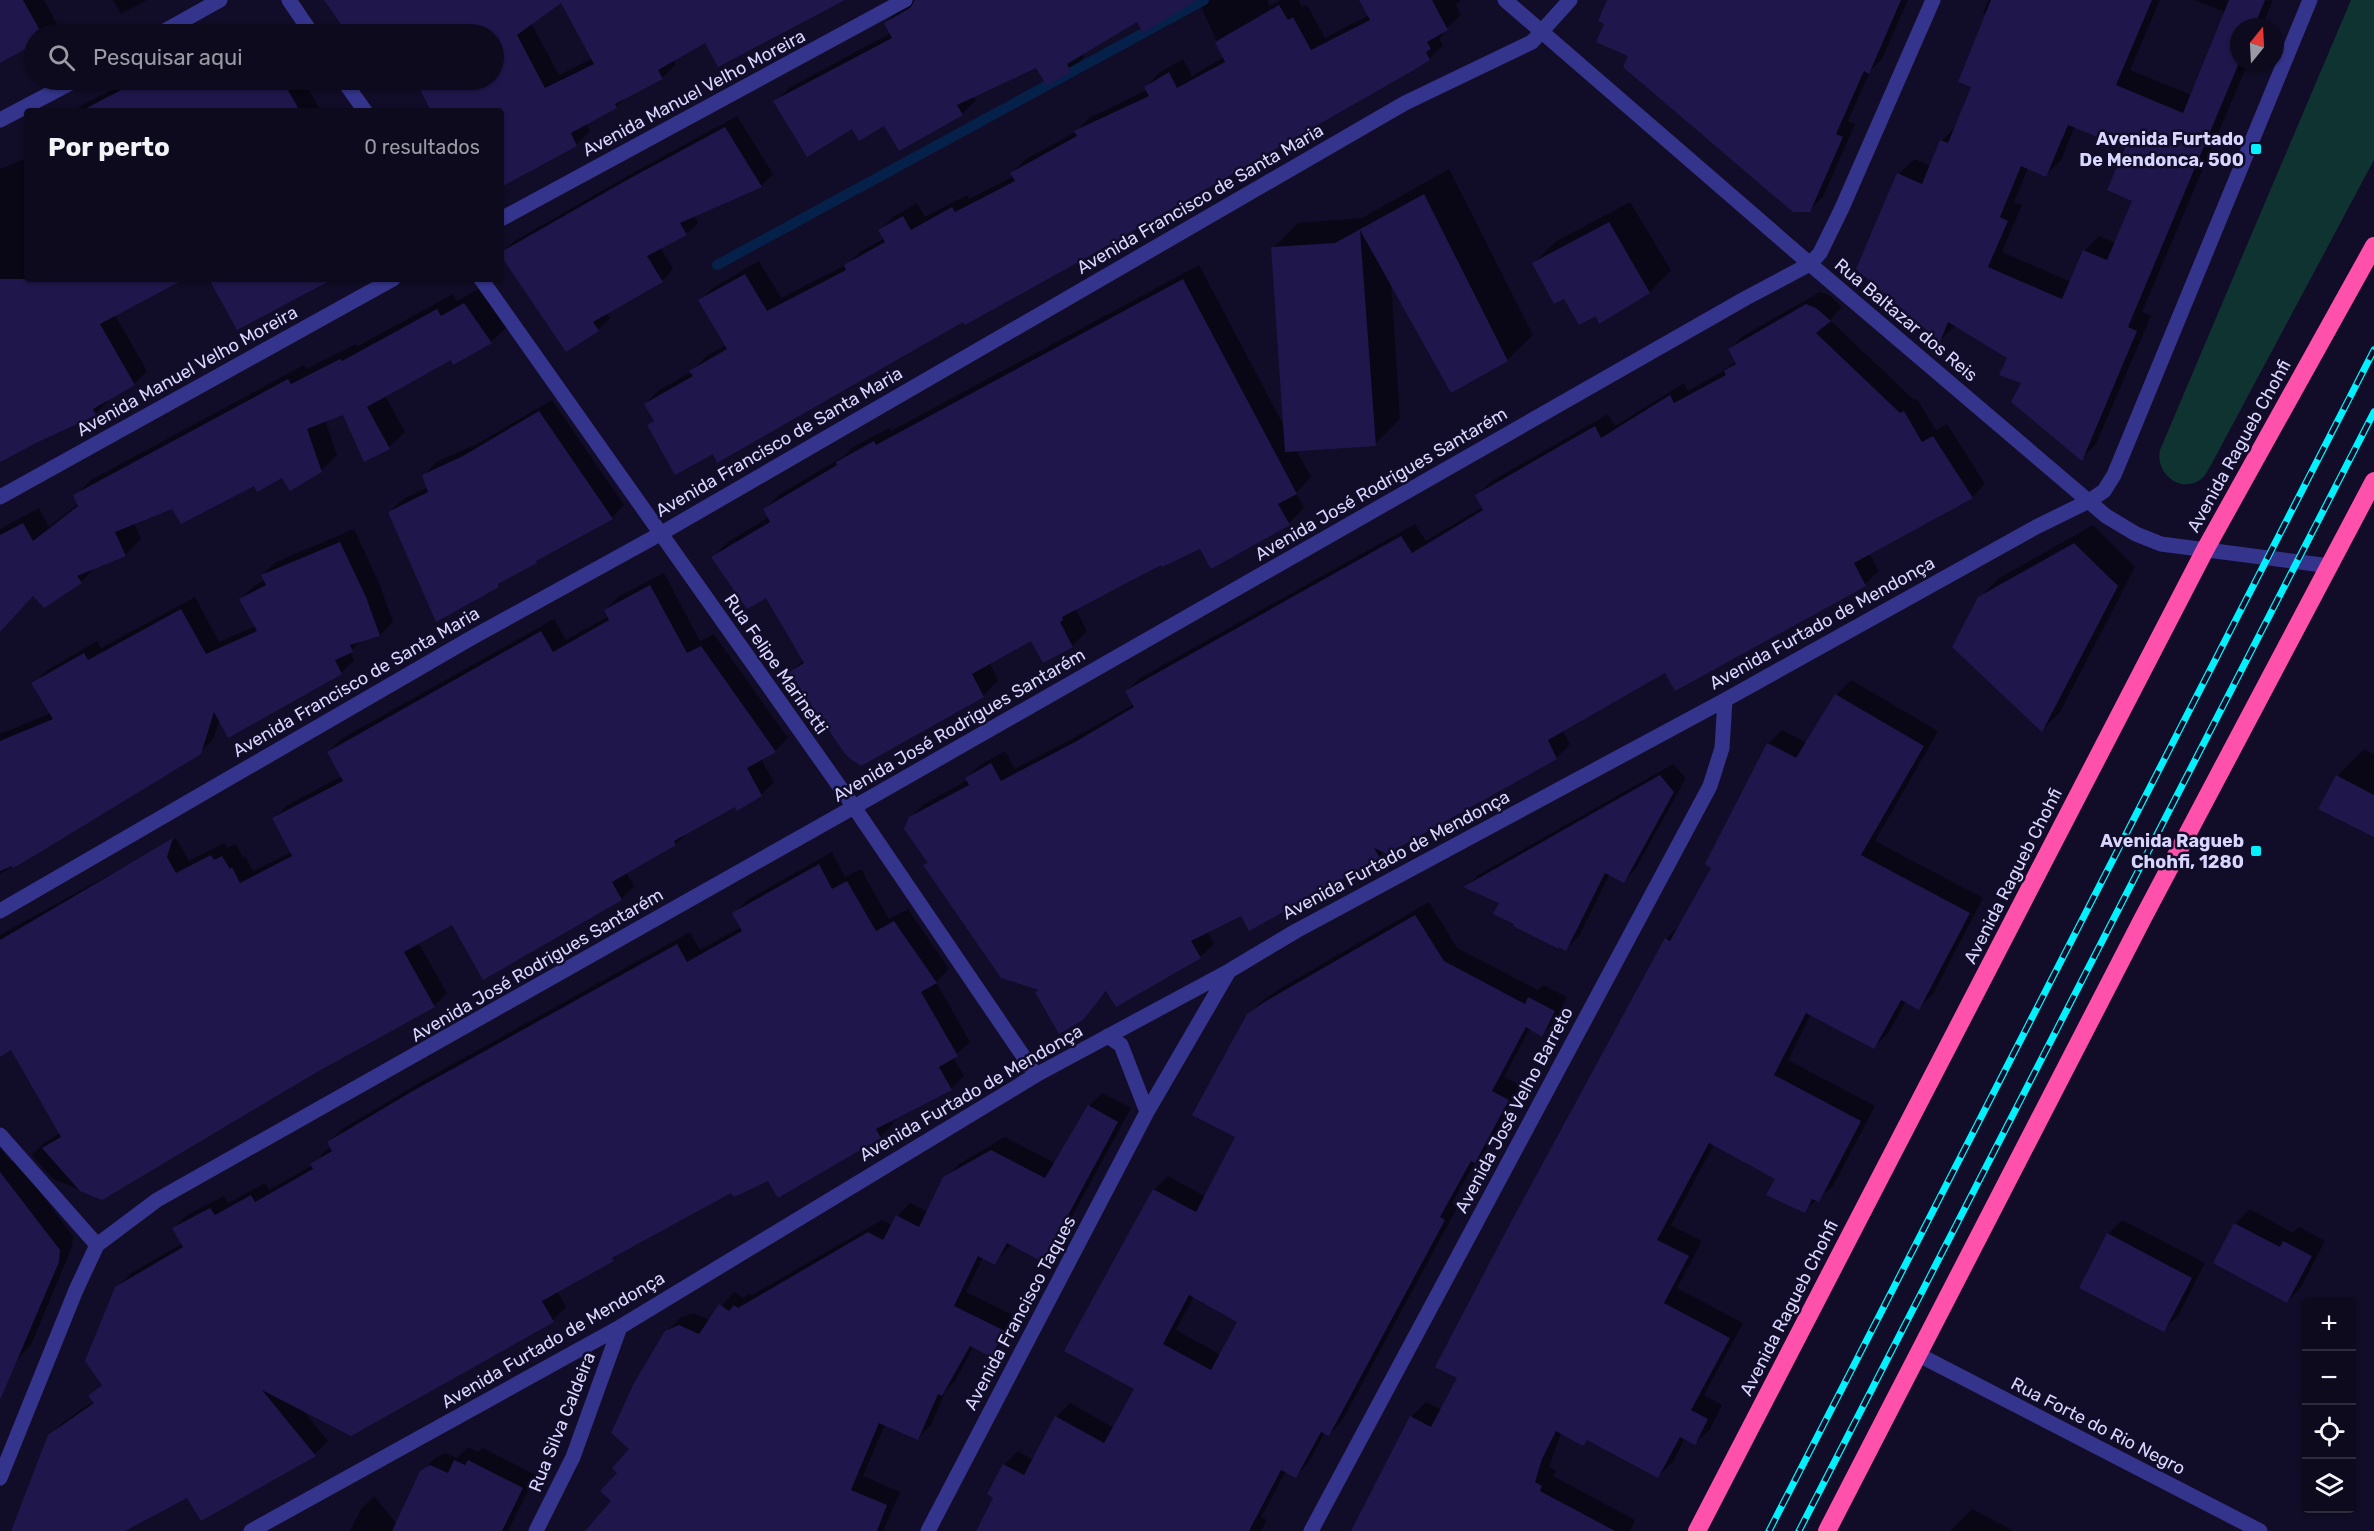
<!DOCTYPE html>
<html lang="pt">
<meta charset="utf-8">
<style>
:root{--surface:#0d0a1e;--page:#1b182b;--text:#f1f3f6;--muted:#9a9aa4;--line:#2d2b3c}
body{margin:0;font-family:Rubik,sans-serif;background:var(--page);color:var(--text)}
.controls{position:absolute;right:18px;bottom:18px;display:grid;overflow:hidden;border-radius:6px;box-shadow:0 2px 4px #0004}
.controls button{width:54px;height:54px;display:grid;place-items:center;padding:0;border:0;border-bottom:2px solid var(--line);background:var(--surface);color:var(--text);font:30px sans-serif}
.compass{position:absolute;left:2230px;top:18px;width:54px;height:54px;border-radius:50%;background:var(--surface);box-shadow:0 2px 4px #0004;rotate:18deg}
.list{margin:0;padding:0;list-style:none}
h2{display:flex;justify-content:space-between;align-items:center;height:78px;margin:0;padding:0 24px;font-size:26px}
h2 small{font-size:20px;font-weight:400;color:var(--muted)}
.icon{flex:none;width:33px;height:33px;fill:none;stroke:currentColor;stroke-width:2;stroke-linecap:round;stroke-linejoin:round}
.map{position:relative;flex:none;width:2374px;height:1531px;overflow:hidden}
.search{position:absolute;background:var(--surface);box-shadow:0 2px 4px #0004;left:24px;top:24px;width:480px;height:66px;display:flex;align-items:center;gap:15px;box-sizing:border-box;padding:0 21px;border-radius:33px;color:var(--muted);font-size:22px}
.panel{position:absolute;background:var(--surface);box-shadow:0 2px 4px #0004;left:24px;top:108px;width:480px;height:174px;border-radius:6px}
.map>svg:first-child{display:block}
.green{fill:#0f3330}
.shadow{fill:#0007;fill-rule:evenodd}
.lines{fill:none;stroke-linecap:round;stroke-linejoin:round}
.stream{stroke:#05214a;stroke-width:10}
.building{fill:#1f174b;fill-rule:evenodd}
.minor{stroke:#34348c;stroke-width:15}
.highway{stroke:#ff50ab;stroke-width:18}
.rail-casing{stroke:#01f1ff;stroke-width:7}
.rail{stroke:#110d28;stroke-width:4.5;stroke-dasharray:14;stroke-linecap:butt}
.poi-dot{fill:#01f1ff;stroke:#110d28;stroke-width:2}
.labels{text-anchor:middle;stroke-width:5;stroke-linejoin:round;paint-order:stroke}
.street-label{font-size:18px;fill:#d8d5ff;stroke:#110d28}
.poi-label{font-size:18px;font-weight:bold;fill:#d8d5ff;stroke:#110d28;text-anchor:end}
</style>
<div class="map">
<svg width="2374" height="1531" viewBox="0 0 2374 1531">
<rect width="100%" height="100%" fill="#110d28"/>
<path class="green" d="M2351,0H2374V160L2211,465C2208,470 2205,477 2200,480C2178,494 2155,471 2160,450Z"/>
<path class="shadow" d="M0,0H44L57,24L47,34H34V43L0,61Z
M113,0H147L121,14Z
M326,0H844L706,41L673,60L676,64L662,78L626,97L616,107L586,123L590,131L576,145L501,186V111H433L416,80H494V34H350ZM562,1L593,58L559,75L531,23Z
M916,0H1194L1137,20L1082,53L1084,57L1070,71L1037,66L973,96L976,100L962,114L852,127L775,102L789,88L891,33L886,23L899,9Z
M1198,0H1267L1270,6L1280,0H1298L1302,7L1307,5L1325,38L1369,15L1361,0H1461L1456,5L1461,15L1442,32L1444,34L1439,39L1443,45L1429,59L963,320L713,452L649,425L655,420L645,404L659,390L692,372L705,357L726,345L700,300L714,287L759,261L781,298L848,264L860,252L885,238L880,230L894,216L917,203L925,217L967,195L969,199L1014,176L1012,173L1026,159L1076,132L1089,118L1147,90L1146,87L1159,73L1183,59L1192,76L1224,57Z
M1608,0H1908L1882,59L1870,71L1848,121L1855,124L1823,197L1809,210L1629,55L1606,24Z
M1988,0H2160L2130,70L2192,95L2225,12L2195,0H2273L2262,27H2239V63H2248L2142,312L2151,316L2096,444L2081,459L2023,382L2008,357L1956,325L1940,340L1899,174L1914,159L1931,166L1942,141L1957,125L1973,87L1987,15L1983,13ZM2075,126L2127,147L2134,200L2116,243L2099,236L2084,251L2071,282L2002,252L2022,205L2014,202L2028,168L2046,175L2061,160Z
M229,27L233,34H215Z
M131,80H303L321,111H76L80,106Z
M737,116L773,174L761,186L694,215L698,223L686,234L660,247L673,269L662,281L606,313L610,318L598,330L501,253L513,242L638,170Z
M27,158V279H186L115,315L147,371L134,384L107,399L108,401L95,414L0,459V169Z
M1449,169L1533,335L1507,360L1391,281L1400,419L1375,444L1296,450L1311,477L1296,493L1304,508L1289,523L1201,547L1161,563L1075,608L1087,631L1072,646L1031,639L989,662L998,680L983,696L791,672L804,659L766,596L713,557L728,542L769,517L765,509L780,494L844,456L853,447L889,428L891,431L1199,265L1285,428L1273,248L1298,223L1362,218Z
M1630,202L1671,270L1650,292L1600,322L1596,313L1565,297L1534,263L1555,242Z
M480,288L507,327L491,342L452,358L385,395L405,432L389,447L344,413L325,420L337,455L321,471L283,475L172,507L134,523L141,539L125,555L97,566L81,582L34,594L0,622V529L39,508L49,527L78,504L75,496L91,480L304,365L307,369L356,344L358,346L453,294L457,301Z
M1820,292L1829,295L1842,307L1830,320L1914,400L1917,399L1936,430L1947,424L1985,484L1972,497L1869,553L1879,571L1865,584L1676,689L1666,671L1562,730L1570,744L1557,757L1387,852L1385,851L1379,857L1241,914L1207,931L1214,944L1200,957L1108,990L1082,1018L1040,989L925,866L929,862L910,818L924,804L968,780L967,778L980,765L1005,751L1015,769L1090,729L1134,704L1127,691L1140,678L1415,524L1426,541L1483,507L1477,495L1490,482L1608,414L1615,426L1684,383L1688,391L1727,369L1736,361L1730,349L1743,336Z
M552,400L624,505L612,518L542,556L536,562L507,577L498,586L389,512L402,500L428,487L424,475L436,462L477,444Z
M2093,525L2135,567L2060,712L2042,730L1979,598L1998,579Z
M354,529L379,583L393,622L380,635L362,640L350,651L354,660L341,673L220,719L213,739L200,753L0,874V734L51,713L33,684L46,671L97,641L101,648L195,597L219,642L256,626L241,599L254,586L265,580L262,575L276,562Z
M664,573L700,641L714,634L788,738L775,751L761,759L774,782L761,795L735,805L689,831L676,844L626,872L634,886L621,899L452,923L418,942L447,993L434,1006L316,1071L102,1199L53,1179L32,1155L45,1142L60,1133L12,1048L0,1055V935L176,838L189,861L224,843L227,848L236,844L243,858L245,856L253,871L292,852L274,819L286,806L342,776L328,752L341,739L554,619L566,640L609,616L605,610L618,597Z
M1851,680L1938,731L1875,841L1983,898L1933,994L1919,1008L1906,1001L1889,1032L1874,1047L1811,1014L1788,1060L1875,1106L1833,1186L1804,1211L1777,1178L1714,1144L1671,1225L1702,1241L1677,1288L1743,1323L1704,1395L1722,1405L1710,1429L1695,1443L1685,1438L1673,1462L1658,1476L1588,1439L1583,1444L1561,1433L1549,1467L1556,1471L1553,1476L1635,1520L1630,1531H1352L1411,1417L1426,1402L1442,1410L1459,1378L1666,939L1680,925L1713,867L1768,744L1782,730L1807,743L1836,695ZM1771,744L1803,761L1802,763L1771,748Z
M2364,749L2374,754V836L2337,776Z
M1673,764L1686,778L1636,868L1624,881L1610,873L1579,936L1566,949L1516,924L1501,902L1466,887L1478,875Z
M832,852L845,877L861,869L889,919L908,909L949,969L936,982L970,1042L953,1057L964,1076L951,1089L891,1119L893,1124L880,1137L732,1190L620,1252L613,1259L557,1291L566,1307L553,1320L351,1434L301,1408L328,1441L315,1454L214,1511L178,1490L123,1531H13L50,1436L63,1422L94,1401L90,1396L103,1383L116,1288L130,1274L183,1243L174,1228L187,1215L224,1196L228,1203L265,1183L269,1190L313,1165L325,1151L332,1147L329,1142L342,1129L426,1079L690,932L700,950L741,927L734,914L747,900Z
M1429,902L1457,948L1538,990L1543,985L1567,997L1555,1021L1542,1035L1530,1028L1504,1077L1521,1086L1488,1148L1477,1159L1452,1203L1458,1206L1342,1421L1329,1435L1325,1432L1309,1462L1296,1476L1286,1471L1261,1517L1267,1520L1261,1531H975L978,1530L995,1497L989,1493L1004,1465L1018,1451L1033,1460L1056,1417L1070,1403L1114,1428L1136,1389L1154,1190L1168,1176L1206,1197L1237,1136L1248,1015L1262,1001L1281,988ZM1194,1296L1239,1321L1221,1355L1176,1330Z
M1102,1093L1131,1108L1056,1246L1042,1260L1012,1244L995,1263L983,1257L966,1292L1017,1317L1004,1342L991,1355L974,1346L955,1381L946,1390L931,1425L918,1438L885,1424L863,1476L900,1492L883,1531H587L613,1501L619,1473L631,1449L612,1434L635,1384L666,1332L680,1318L693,1313L710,1320L734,1292L744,1298L749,1293L752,1295L882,1220L892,1225L897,1216L910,1203L928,1212L945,1178L959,1164L1005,1137L1055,1163L1089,1106Z
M0,1148L11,1161L15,1159L73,1236L72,1247L31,1345L17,1359L0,1352Z
M2250,1209L2293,1233L2299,1227L2325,1241L2301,1287L2287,1302L2235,1224Z
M2122,1220L2205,1263L2178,1316L2163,1330L2108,1234Z
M468,1447L478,1452L483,1448L536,1475L508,1531H350L361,1509L374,1496L397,1524L422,1472L435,1458L445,1453L457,1458Z
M1972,1509L2014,1531H1950Z"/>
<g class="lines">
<path class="stream" d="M717,265L1204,0"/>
</g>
<path class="building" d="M0,0H23L42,34H34V44L0,63Z
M324,0H845L718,67L705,43L658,70L663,79L615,104L617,108L571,133L577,146L501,187V111H431L415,80H494V34H348ZM561,3L594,64L545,88L517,35Z
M915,0H1197L1143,33L1137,22L1067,64L1071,72L1047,86L1036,68L957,105L963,115L899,151L884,126L859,141L852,129L807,157L773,101L892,38L884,23L910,8Z
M1359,0H1432L1448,30L1427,42L1431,49L1426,52L1430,60L1412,71L1082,260L965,325L963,322L717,463L713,454L675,475L647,425L654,421L644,404L693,376L689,371L727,349L698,300L745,274L767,311L846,270L844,265L885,242L878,230L903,216L911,230L952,207L955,212L1015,181L1010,173L1077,136L1074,131L1149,96L1144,87L1169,72L1177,88L1225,62L1215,42L1279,5L1288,20L1293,17L1311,50L1370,20Z
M1607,0H1901L1869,74L1864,71L1836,134L1843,137L1810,212H1793L1623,67L1628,56L1596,42L1604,24L1598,21Z
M1991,0H2152L2116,85L2183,113L2229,0H2265L2254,27H2239V63L2128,327L2137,331L2082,461L2011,402L2021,383L1999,375L2007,358L1948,322L1940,342L1856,269L1897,173L1922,184L1940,140L1948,143L1971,87L1958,82ZM2068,125L2125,148L2107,190L2132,201L2107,260L2083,250L2062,299L1988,267L2008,221L2000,217L2021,166L2046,177Z
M140,80H282L300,111H81Z
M725,127L762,187L680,223L687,235L647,256L663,282L593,322L599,331L566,352L501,256V252L625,181Z
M1424,194L1508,361L1451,393L1360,230L1376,446L1285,452L1271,247L1335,243Z
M1609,222L1650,293L1599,324L1596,316L1579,325L1564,299L1554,304L1532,263Z
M0,279H185L100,324L135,385L93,409L96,415L38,442L0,462Z
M209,279H333L237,330Z
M1183,279L1297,494L1278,504L1290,525L1211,569L1200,549L1162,567L1161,565L1062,617L1063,620L1060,622L1073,647L1043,663L1031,641L972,674L984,697L861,766L852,760L845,754L789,672L804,663L766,598L747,609L711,557L770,522L763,509L837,465L836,462L874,441L876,445Z
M464,303L492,343L453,365L451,360L367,407L390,449L364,462L343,415L307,429L322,472L290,491L282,478L257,492L254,486L181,524L172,509L115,532L126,556L77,576L82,583L44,608L33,596L0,632V535L23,523L33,541L78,506L73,495L288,379L291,384L340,359L342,361L437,309L441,316Z
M1806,304L1816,308L1831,321L1816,333L1900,413L1904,411L1922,442L1933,436L1973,498L1854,563L1866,586L1675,691L1665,673L1548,740L1557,759L1387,854L1374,848L1380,858L1249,931L1241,916L1191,941L1201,958L1116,1007L1106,991L1083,1020L1059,1034L1035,992L1039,990L1001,978L923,865L928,863L904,829L909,817L969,785L965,778L991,763L1001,781L1075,742L1134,707L1125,691L1401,536L1412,553L1483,510L1475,495L1595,426L1601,438L1670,395L1674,403L1726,375L1724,371L1736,364L1728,349Z
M539,411L613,519L536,561L537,563L498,584L499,587L436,622L388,512L428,492L422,475L463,456Z
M340,542L366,597L380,636L350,645L353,652L335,660L342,674L228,738L214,712L201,754L42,851L13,868L12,866L0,871V741L53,719L31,683L84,653L88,660L181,609L206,654L257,631L239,599L266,585L261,575Z
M2074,543L2118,586L2042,732L1952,647L1978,597Z
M650,585L687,653L701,646L776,752L747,768L762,796L737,811L735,807L674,841L676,845L612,882L622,900L483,980L452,925L404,952L435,1007L317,1072L102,1200L80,1191L42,1148L61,1137L11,1050L0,1057V940L173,838L167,857L176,873L211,855L214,860L222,856L230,869L232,867L240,883L292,856L272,818L343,781L327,752L541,631L553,652L609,620L604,610Z
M1835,694L1924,746L1861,855L1970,913L1919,1010L1901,1000L1874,1049L1806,1013L1774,1075L1861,1121L1819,1202L1812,1199L1805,1213L1766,1195L1775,1179L1709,1143L1657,1240L1689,1256L1664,1303L1730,1338L1691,1410L1708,1419L1695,1445L1680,1437L1658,1478L1587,1440L1583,1446L1556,1431L1542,1459L1535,1482L1542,1486L1540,1491L1615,1531H1351L1410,1416L1431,1427L1457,1378L1435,1367L1511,1222L1665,938L1670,941L1711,868L1705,864L1767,743L1796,758Z
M1660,775L1674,792L1624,883L1605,873L1566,951L1559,947V949L1513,926L1514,924L1493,914L1499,903L1463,887Z
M2336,775L2374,795V837L2318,809Z
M819,864L832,889L847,881L876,931L894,921L937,983L921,992L958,1056L939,1067L952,1090L876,1129L881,1138L778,1198L768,1181L734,1197L731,1193L612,1258L614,1261L542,1301L554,1322L351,1436L262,1390L316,1456L201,1521L187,1498L125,1531H11L48,1435L94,1403L88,1396L102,1385L85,1361L115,1287L183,1247L172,1228L210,1208L215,1215L251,1195L255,1202L313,1169L310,1164L332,1151L327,1142L411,1092L677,944L687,962L742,931L732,913Z
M1415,915L1444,961L1525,1004L1528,997L1555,1011L1542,1037L1526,1027L1492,1091L1509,1100L1475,1163L1471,1161L1440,1217L1445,1220L1329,1436L1321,1432L1296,1478L1281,1470L1249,1531H976L993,1498L987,1494L1003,1464L1024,1475L1055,1416L1104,1443L1134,1389L1064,1351L1153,1189L1196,1212L1235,1137L1192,1115L1247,1014L1266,1001ZM1189,1295L1237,1322L1211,1370L1163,1344Z
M1088,1105L1118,1122L1043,1262L1007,1243L995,1265L978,1256L954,1306L1005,1331L991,1357L970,1346L942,1396L938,1394L918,1440L879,1423L851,1490L887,1505L877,1531H585L611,1501L600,1491L617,1473L612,1468L629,1449L611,1433L634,1383L665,1331L679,1325L699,1334L719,1304L729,1311L734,1305L738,1308L868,1232L883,1240L896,1215L919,1227L943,1177L991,1150L1045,1178Z
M0,1172L60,1250L59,1262L0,1400Z
M2234,1223L2280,1247L2283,1241L2312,1256L2287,1303L2213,1263Z
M2107,1233L2192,1278L2164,1332L2079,1288Z
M454,1460L465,1465L468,1460L523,1488L502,1531H392L420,1471L430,1465L448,1473Z"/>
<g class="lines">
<path class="minor" d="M289,0L312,34
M1505,0L1810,264L2106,516L2136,534L2161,544L2330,566
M159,34L220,0
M343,80L365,111
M0,120L76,80
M501,219L905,0
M481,279L854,807L1036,1075
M0,497L393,279
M0,911L473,637L660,534L1405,103L1532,42L1570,0
M1108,1036L1121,1045L1147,1112
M0,1135L97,1245
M1919,1355L2260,1531
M0,1478L76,1290L97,1245L157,1200L854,807L1746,298L1810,264L1820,253L1842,208L1933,0
M251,1531L620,1327L1036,1075L1229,971L1296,931L1725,700L2036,527L2089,501L2104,491L2114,475L2124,451L2310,0
M536,1531L573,1457L620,1327
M928,1531L1147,1112L1229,971
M1311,1531L1710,786L1722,748L1725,700"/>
<path class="highway" d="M1697,1531L2206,548L2374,246
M1827,1531L2143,918L2374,481"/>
<defs>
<path id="rail" d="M1769,1531L2374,350
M1799,1531L2374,412"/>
</defs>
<use href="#rail" class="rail-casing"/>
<use href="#rail" class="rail"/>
</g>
<g class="poi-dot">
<rect x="2250" y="143" width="12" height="12" rx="3"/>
<rect x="2250" y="845" width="12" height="12" rx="3"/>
</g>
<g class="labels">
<g class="street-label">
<text transform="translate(694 93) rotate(-28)" y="6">Avenida Manuel Velho Moreira</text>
<text transform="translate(1200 199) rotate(-30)" y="6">Avenida Francisco de Santa Maria</text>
<text transform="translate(1906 320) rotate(40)" y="6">Rua Baltazar dos Reis</text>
<text transform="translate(187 371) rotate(-29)" y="6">Avenida Manuel Velho Moreira</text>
<text transform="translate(779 442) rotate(-30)" y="6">Avenida Francisco de Santa Maria</text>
<text transform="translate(2239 446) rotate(-61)" y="6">Avenida Ragueb Chohfi</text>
<text transform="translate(1381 484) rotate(-30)" y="6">Avenida José Rodrigues Santarém</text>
<text transform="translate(1822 623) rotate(-29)" y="6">Avenida Furtado de Mendonça</text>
<text transform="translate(776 664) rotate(55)" y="6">Rua Felipe Marinetti</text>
<text transform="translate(356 682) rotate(-30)" y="6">Avenida Francisco de Santa Maria</text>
<text transform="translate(959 725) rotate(-30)" y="6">Avenida José Rodrigues Santarém</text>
<text transform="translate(1396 855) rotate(-28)" y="6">Avenida Furtado de Mendonça</text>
<text transform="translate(2013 876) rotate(-63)" y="6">Avenida Ragueb Chohfi</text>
<text transform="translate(537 965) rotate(-30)" y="6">Avenida José Rodrigues Santarém</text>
<text transform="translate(971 1093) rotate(-30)" y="6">Avenida Furtado de Mendonça</text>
<text transform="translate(1514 1110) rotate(-62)" y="6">Avenida José Velho Barreto</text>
<text transform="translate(1789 1308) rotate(-63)" y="6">Avenida Ragueb Chohfi</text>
<text transform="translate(1020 1313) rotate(-62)" y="6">Avenida Francisco Taques</text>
<text transform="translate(553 1340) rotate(-30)" y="6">Avenida Furtado de Mendonça</text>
<text transform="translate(562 1422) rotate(-68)" y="6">Rua Silva Caldeira</text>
<text transform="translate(2098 1426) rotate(27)" y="6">Rua Forte do Rio Negro</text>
</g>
<g class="poi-label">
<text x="2244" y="145">Avenida Furtado<tspan x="2244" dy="21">De Mendonca, 500</tspan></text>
<text x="2244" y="847">Avenida Ragueb<tspan x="2244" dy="21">Chohfi, 1280</tspan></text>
</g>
</g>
</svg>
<div class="controls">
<button>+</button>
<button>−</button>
<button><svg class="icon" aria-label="locate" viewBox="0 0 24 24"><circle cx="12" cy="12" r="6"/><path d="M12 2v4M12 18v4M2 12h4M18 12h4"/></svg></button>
<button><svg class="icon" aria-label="layers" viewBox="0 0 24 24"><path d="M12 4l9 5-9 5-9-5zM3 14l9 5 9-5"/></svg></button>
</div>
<svg class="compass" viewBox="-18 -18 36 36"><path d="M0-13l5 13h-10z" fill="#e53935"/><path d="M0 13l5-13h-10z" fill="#9a9aa4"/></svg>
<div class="search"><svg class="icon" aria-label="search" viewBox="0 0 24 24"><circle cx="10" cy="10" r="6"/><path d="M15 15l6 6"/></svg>Pesquisar aqui</div>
<section class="panel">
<h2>Por perto<small>0 resultados</small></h2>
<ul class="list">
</ul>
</section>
</div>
